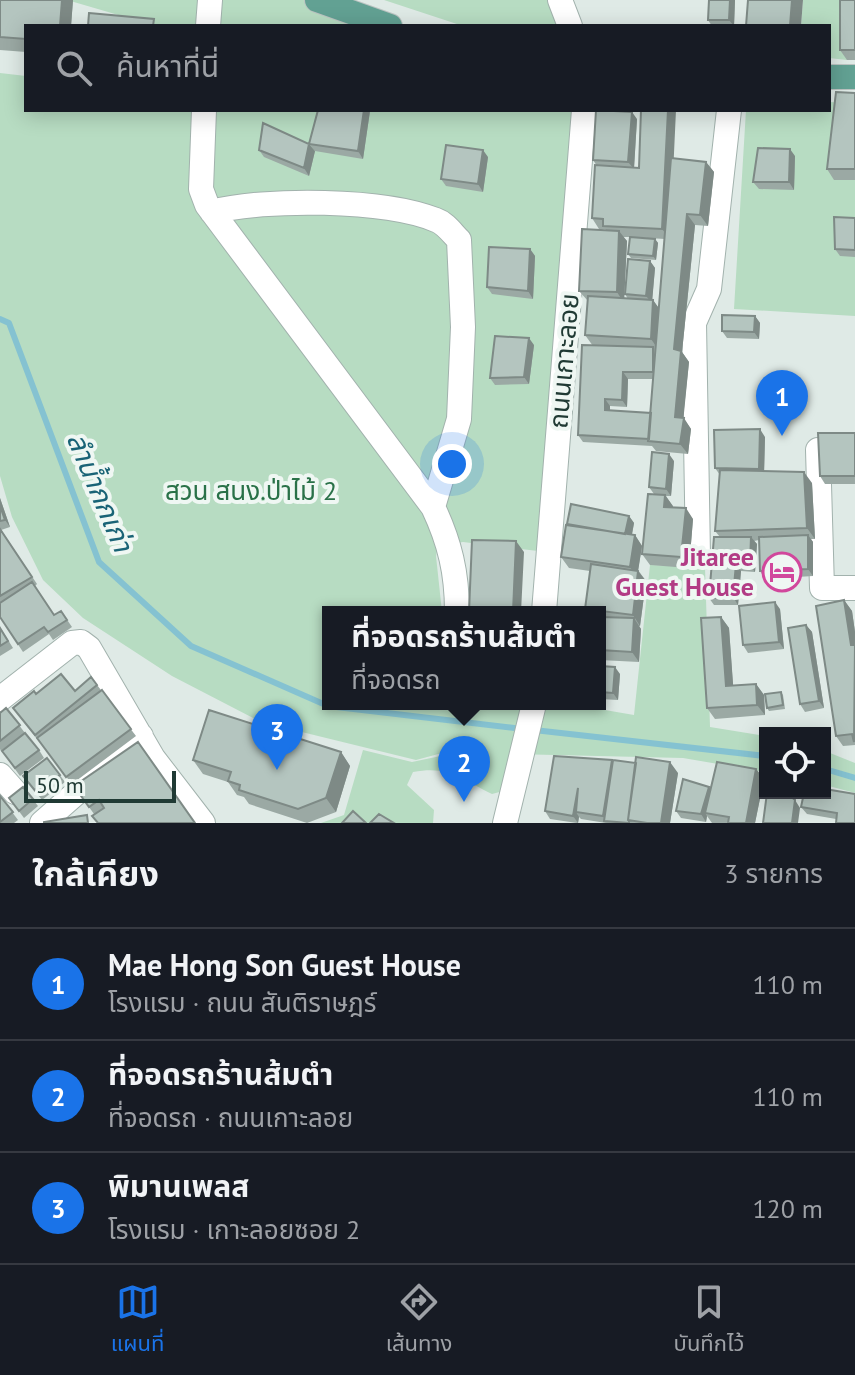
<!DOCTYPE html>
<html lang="th">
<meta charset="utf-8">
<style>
:root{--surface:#171b24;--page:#20242c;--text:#f1f3f6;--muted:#9ea1a6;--line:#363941;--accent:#1a73e8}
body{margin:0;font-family:"PT Sans","Noto Sans Thai",sans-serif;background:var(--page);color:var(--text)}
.controls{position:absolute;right:24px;bottom:24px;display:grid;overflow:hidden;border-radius:0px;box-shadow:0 4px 20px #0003}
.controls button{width:72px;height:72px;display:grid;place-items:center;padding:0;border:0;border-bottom:2px solid var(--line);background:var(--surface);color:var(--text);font:40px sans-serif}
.scale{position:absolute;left:24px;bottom:20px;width:152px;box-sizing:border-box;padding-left:8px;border:4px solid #203a34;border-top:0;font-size:22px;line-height:28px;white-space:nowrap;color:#203a34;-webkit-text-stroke:6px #eff7f3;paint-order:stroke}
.you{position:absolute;left:452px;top:464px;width:28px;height:28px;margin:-20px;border:6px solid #fff;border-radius:50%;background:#1a73e8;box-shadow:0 0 0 12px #1a73e833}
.badge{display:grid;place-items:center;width:52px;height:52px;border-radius:50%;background:var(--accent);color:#fff;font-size:26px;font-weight:700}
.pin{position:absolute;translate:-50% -66px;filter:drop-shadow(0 2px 4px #0008)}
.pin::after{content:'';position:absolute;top:42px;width:28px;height:24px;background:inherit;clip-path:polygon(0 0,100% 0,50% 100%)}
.popup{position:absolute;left:322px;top:606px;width:284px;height:104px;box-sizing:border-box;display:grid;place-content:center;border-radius:0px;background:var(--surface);filter:drop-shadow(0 2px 6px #0005);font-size:26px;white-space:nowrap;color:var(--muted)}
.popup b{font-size:30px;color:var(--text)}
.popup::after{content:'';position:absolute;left:50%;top:100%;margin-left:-16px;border:16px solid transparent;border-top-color:var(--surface)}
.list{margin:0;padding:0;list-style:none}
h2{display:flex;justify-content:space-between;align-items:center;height:104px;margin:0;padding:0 32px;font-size:34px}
h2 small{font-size:26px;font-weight:400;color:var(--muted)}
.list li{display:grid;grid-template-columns:52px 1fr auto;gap:24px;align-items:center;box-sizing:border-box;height:112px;padding:0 32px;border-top:2px solid var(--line)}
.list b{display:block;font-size:30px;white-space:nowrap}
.list p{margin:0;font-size:26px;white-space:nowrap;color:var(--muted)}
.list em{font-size:26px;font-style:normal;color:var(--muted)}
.icon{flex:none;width:44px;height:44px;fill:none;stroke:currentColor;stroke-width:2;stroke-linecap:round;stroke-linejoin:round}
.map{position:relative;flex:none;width:855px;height:823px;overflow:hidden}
.search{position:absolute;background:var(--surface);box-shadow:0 4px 20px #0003;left:24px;right:24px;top:24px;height:88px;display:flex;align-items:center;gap:20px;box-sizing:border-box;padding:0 28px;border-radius:0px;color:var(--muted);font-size:30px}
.sheet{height:440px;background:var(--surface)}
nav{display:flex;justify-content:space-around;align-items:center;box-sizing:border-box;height:112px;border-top:2px solid var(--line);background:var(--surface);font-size:22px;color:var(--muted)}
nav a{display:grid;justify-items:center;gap:4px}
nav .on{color:var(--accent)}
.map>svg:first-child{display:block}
.green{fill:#b7dcc2}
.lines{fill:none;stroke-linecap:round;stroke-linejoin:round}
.stream{stroke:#85c2d1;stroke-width:6}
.minor-casing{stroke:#a2b2ad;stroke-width:26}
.major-casing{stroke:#bcc4c2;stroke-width:26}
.minor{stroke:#fff;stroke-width:24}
.major{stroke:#62a193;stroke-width:24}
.wall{fill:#9ba9a4;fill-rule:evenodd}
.shaded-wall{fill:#7e8a86}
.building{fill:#b4c5bf;stroke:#7e8a86;stroke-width:2}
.labels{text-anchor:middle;stroke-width:8;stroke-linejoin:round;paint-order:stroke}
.street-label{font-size:26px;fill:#203a34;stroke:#eff7f3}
.park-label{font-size:26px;fill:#297148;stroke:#eff7f3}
.hotel-label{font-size:26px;font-weight:bold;fill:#b23c85;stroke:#eff7f3;text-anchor:end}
.water-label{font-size:28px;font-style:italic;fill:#196376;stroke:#eff7f3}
</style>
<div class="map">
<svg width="855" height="823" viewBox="0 0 855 823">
<rect width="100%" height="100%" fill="#dfeae6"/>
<path class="green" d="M67,0H317L395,26H156Z
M384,0H560L570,26H463Z
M803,0H847V60L829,58V26H801Z
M0,73L26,76V110H584L538,551L463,542L450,544L441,527L436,556L442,612H328V704H570L634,715L650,565L705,567L710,727L765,736V772L683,758L512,754L507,790L492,794C461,779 449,765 413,772L407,785L434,810L433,823H321L344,815L363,750L412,762L469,750L457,749L416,760L261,722L172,676L83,618L43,580L12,517L0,476Z
M829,102L855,103V316L734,309L746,110H829Z
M825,751L855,763V793L825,785Z"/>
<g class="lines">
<path class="stream" d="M0,319L9,323L99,562L191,646L328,706L523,729
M534,730L765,756
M825,769L855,778"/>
<defs>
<path id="minor" d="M560,0L570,26
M208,26L210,0
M204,110L201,189L207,205L433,507C450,543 457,573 457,612
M212,212C265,198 384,199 436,220C445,223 452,233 459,240L463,327L459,419L433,507
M818,450L822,588H855
M698,556L694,323L709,289L729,110
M544,612L584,110
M0,699L72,643L81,642L89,648L153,758L203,823
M0,775L15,792
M42,823L141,736
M505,823L534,704"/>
<path id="major" d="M317,0L390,26
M829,77H855"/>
</defs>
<use href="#minor" class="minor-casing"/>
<use href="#major" class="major-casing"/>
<use href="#minor" class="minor"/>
<use href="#major" class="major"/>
</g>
<path class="wall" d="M0,0H73L71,26H26V52L0,50Z
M709,0H735L734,26H712L708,20Z
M855,0V60H847L840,50Z
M855,93V180H834L827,169Z
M370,111L363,159L315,151L309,144Z
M637,119L634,167L639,168L674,158L706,162L714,172L708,226L695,225L682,352L689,362L683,418L691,429L688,454L656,451L652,446L583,442L578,435L593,346L585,335L588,301L579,291L606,230L605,229H599L592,218L597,166L593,160ZM623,237H630L628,254L631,258L656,260L658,243L655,239L631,237L665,239L659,309L653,300H652L655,268L650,261L625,294L628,299H624L627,241ZM628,379H653L651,413L610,411V406L627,407Z
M259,150L315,151L309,176L264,157Z
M795,156L794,190L759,189L753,182Z
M488,157L483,192L446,186L441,179Z
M855,218V257L840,256L835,249Z
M530,249L535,256L533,299L492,294L487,287Z
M755,316L760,323L759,339L727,338L722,331Z
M534,345L529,384L495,385L490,378Z
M855,433V484H825L820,476Z
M765,437L764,471L812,483L815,539H811L813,542V576L765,579L760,571L759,540L754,541L757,544L755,572L741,571L738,605H714L709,598L720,537L715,531L720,475L715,468Z
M674,461L671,496H666L673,507L693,519L689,568L650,565L642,554L654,494L649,487Z
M0,498L10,527L1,530L37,584L35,586L54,615L61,611L72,627L53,640L49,634L23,652L0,617Z
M629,516L634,523L632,535H635L642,546L638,570L646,581L640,626H639L641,629L639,662L600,660V612H587L585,609L590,571L569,568L561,557Z
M844,600L852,611L855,632V745L843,746L836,736Z
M780,609L784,649L748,653L743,645Z
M721,617L729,628L733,686L756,684L764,695L765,715L715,719L707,708Z
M806,625L812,632L824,708L805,712L800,704Z
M0,627L13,648L0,656Z
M600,666L620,674L618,700L600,699Z
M91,677L136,736L72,784L13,708L36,694L75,691Z
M781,692L783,695L785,709L769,711L767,708Z
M6,708L25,733L1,751L0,749V713Z
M138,742L98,823L94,814L74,786Z
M39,750L44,758L20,776L2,751Z
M341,752L350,766L336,812L307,823L249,804L244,797L237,795L228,782L203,774L193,760Z
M47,758L65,782L42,800L23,776Z
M612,760L613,762L678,773L670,823H606L581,819L579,817L578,823H577L550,819L545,811Z
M756,769L764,779L755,823H712L707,816L706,822L681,818L676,811L711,790Z
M23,787L38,806L24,818L9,798Z
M855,794L836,819L807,814L801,807Z
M0,796L18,820L14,823H0Z"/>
<path class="shaded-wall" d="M62,0H73L71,26H60Z
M730,0H735L734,26L729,20Z
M792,0H803L801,26H790Z
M364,110L370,111L363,159L358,151Z
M668,110H676L670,239L662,229Z
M632,112L637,119L634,169L628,162Z
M309,144L315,151L309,176L304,168Z
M790,149L795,156L794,190L789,182Z
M483,150L488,157L483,192L478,184Z
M706,162L714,172L708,226L700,215Z
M687,214L695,225L682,352L689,362L683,423L684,418L691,429L688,454L680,444L675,417L674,349Z
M619,231L627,241L624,303L617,292Z
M655,239L658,243L656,260L653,256Z
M530,249L535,256L533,299L528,291Z
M650,261L655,268L652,303L646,296Z
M653,300L661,311L658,349L651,339Z
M755,316L760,323L759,339L754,332Z
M529,338L534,345L529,384L524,377Z
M623,372L628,379L627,407L622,400Z
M605,399L610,406V418L605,410Z
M760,429L765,437L764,476L759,469Z
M669,454L674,461L671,496L666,489Z
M804,472L812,483L815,539L807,528Z
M665,495L673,506L672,517L664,507Z
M0,498L10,527L5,520L0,506Z
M686,508L693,519L689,568L681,557Z
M629,516L634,523L630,544L625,536Z
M635,535L642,546L637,578L630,567Z
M808,535L813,542V576L808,569Z
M751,537L757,544L755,572L750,564Z
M516,541L524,552L521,612H513Z
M736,564L741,571L738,605L733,597Z
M638,571L646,581L640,626L633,615Z
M844,600L852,611L855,632V651L851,645Z
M775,602L780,609L784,649L779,642Z
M721,617L729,628L734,697L726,686Z
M634,618L641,629L639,662L632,652Z
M806,625L812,632L824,708L819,701Z
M615,667L620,674L618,700L613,693Z
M756,684L764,695L765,715L757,705Z
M341,752L350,766L336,812L326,798Z
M612,760L617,767L607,821L603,816Z
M670,762L678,773L670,823H661Z
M756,769L764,779L755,823H746Z
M709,787L714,794L705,813L707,816L706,822L701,814Z
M578,788L576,812L579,817L578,823L573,816Z
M795,800L800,808L798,823H792Z"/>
<path class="building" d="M0,0H62L60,26H26V39L0,37Z
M709,0H730L729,20H708Z
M748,0H792L790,26H746Z
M840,0H855V50H840Z
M89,13L154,19L153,26H88Z
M836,92L855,93V169H827Z
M318,110H364L358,151L309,144Z
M596,110L632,112L628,162L593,160Z
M641,110H668L662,229L603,226V219L592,218L595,165L639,168Z
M263,123L309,144L304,168L259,150Z
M446,145L483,150L478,184L441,179Z
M758,148L790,149L789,182H753Z
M671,158L706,162L700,215L687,214L674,349L681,351L675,417L684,418L680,444L648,441Z
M834,217L855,218V250L835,249Z
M582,229L619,231L617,292L579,291Z
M630,237L655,239L653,256L628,254Z
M489,247L530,249L528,291L487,287Z
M628,259L650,261L646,296L625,294Z
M588,296L653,300L651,339L585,335Z
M722,315L755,316L754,332L722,331Z
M495,336L529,338L524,377L490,378Z
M582,345L653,347V372H623L622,400L605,399V410L651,413L649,439L578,435Z
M760,429L759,469L715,468L714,430Z
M818,433H855V476H820Z
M652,452L669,454L666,489L649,487Z
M720,470L804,472L807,528L715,531Z
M648,494L665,495L664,507L686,508L681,557L642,554Z
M571,504L629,516L625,534L567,524Z
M0,506L5,520L0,521Z
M566,525L635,535L630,567L561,557Z
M0,529L32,577L0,596Z
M808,535V569L760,571L759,537Z
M714,537H751L750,564H736L733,597L709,598Z
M472,540L516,541L513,612H469Z
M591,564L638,571L633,615L585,609Z
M32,582L54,615L61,611L67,620L48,632L44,627L18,644L0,617V603Z
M844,600L851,645H855L854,742L852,734L836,736L816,606Z
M775,602L779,642L743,645L739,606Z
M600,617L634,618L632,652L600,650Z
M721,617L726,686L756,684L757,705L707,708L701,618Z
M806,625L819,701L800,704L788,628Z
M0,628L8,641L0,646Z
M600,666L615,667L613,693L600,692Z
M61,674L75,691L91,677L97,685L35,735L13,708L34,691L36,694Z
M102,690L131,729L66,777L37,738Z
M781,692L783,705L767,708L765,694Z
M6,708L20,725L0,741V713Z
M209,710L341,752L326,798L298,809L239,790L240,785L228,781L231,772L193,760Z
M25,733L39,750L15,768L2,751Z
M138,742L195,823H98L92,816L104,808L99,800L89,807L74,786Z
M554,756L612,760L603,816L576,812L578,788L573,816L545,811Z
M636,757L670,762L661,823H647L628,820Z
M47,758L60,775L37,793L23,776Z
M613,760L636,763L628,820L629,821V823L604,821Z
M717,762L756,769L746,823H728L729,817L705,813Z
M683,779L709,787L701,814L676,811Z
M23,787L33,799L19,811L9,798Z
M825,789L855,794V823H836L837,813L801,807L804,793H825Z
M767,793H787L795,800L792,823H763Z
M0,796L13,812L0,822Z
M353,811L366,823H342Z
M379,814L394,823H370Z
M87,815L88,823H44V822Z"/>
<defs>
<symbol id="hotel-ring" viewBox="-11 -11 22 22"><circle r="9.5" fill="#eff7f3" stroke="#d1479c" stroke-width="1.5"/><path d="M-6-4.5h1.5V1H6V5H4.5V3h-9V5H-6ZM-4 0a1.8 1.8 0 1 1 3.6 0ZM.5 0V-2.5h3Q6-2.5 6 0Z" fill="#d1479c"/></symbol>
</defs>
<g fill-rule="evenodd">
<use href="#hotel-ring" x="760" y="550" width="44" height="44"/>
</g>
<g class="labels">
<g class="street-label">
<text transform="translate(564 361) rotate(-85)" y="9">ถนนเกาะลอย</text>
</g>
<g class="park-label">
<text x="251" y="500">สวน สนง.ป่าไม้ 2</text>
</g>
<g class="hotel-label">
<text x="754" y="566">Jitaree<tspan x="754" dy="30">Guest House</tspan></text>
</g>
<g class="water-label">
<text transform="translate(100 492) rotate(67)" y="10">ลำน้ำกกเก่า</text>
</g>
</g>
</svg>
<div class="controls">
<button><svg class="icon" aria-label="locate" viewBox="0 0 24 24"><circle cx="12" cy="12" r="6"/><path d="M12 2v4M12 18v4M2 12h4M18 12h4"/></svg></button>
</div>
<div class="scale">50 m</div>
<div class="you"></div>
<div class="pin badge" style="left:782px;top:436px">1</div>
<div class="pin badge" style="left:464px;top:802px">2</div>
<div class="popup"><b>ที่จอดรถร้านส้มตำ</b>ที่จอดรถ</div>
<div class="pin badge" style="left:277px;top:770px">3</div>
<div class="search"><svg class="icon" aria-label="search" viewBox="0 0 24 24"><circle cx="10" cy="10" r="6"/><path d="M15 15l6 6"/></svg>ค้นหาที่นี่</div>
</div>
<section class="sheet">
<h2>ใกล้เคียง<small>3 รายการ</small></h2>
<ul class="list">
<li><span class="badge">1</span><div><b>Mae Hong Son Guest House</b><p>โรงแรม · ถนน สันติราษฎร์</p></div><em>110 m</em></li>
<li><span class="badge">2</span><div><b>ที่จอดรถร้านส้มตำ</b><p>ที่จอดรถ · ถนนเกาะลอย</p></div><em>110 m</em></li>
<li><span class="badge">3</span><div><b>พิมานเพลส</b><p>โรงแรม · เกาะลอยซอย 2</p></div><em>120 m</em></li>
</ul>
</section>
<nav>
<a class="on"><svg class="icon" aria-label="map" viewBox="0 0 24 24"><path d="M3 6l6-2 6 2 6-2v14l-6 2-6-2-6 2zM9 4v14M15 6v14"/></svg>แผนที่</a>
<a><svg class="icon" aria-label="directions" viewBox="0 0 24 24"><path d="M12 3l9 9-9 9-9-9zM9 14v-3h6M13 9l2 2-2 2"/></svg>เส้นทาง</a>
<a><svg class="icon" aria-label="saved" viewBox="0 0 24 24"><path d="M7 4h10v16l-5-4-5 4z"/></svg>บันทึกไว้</a>
</nav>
